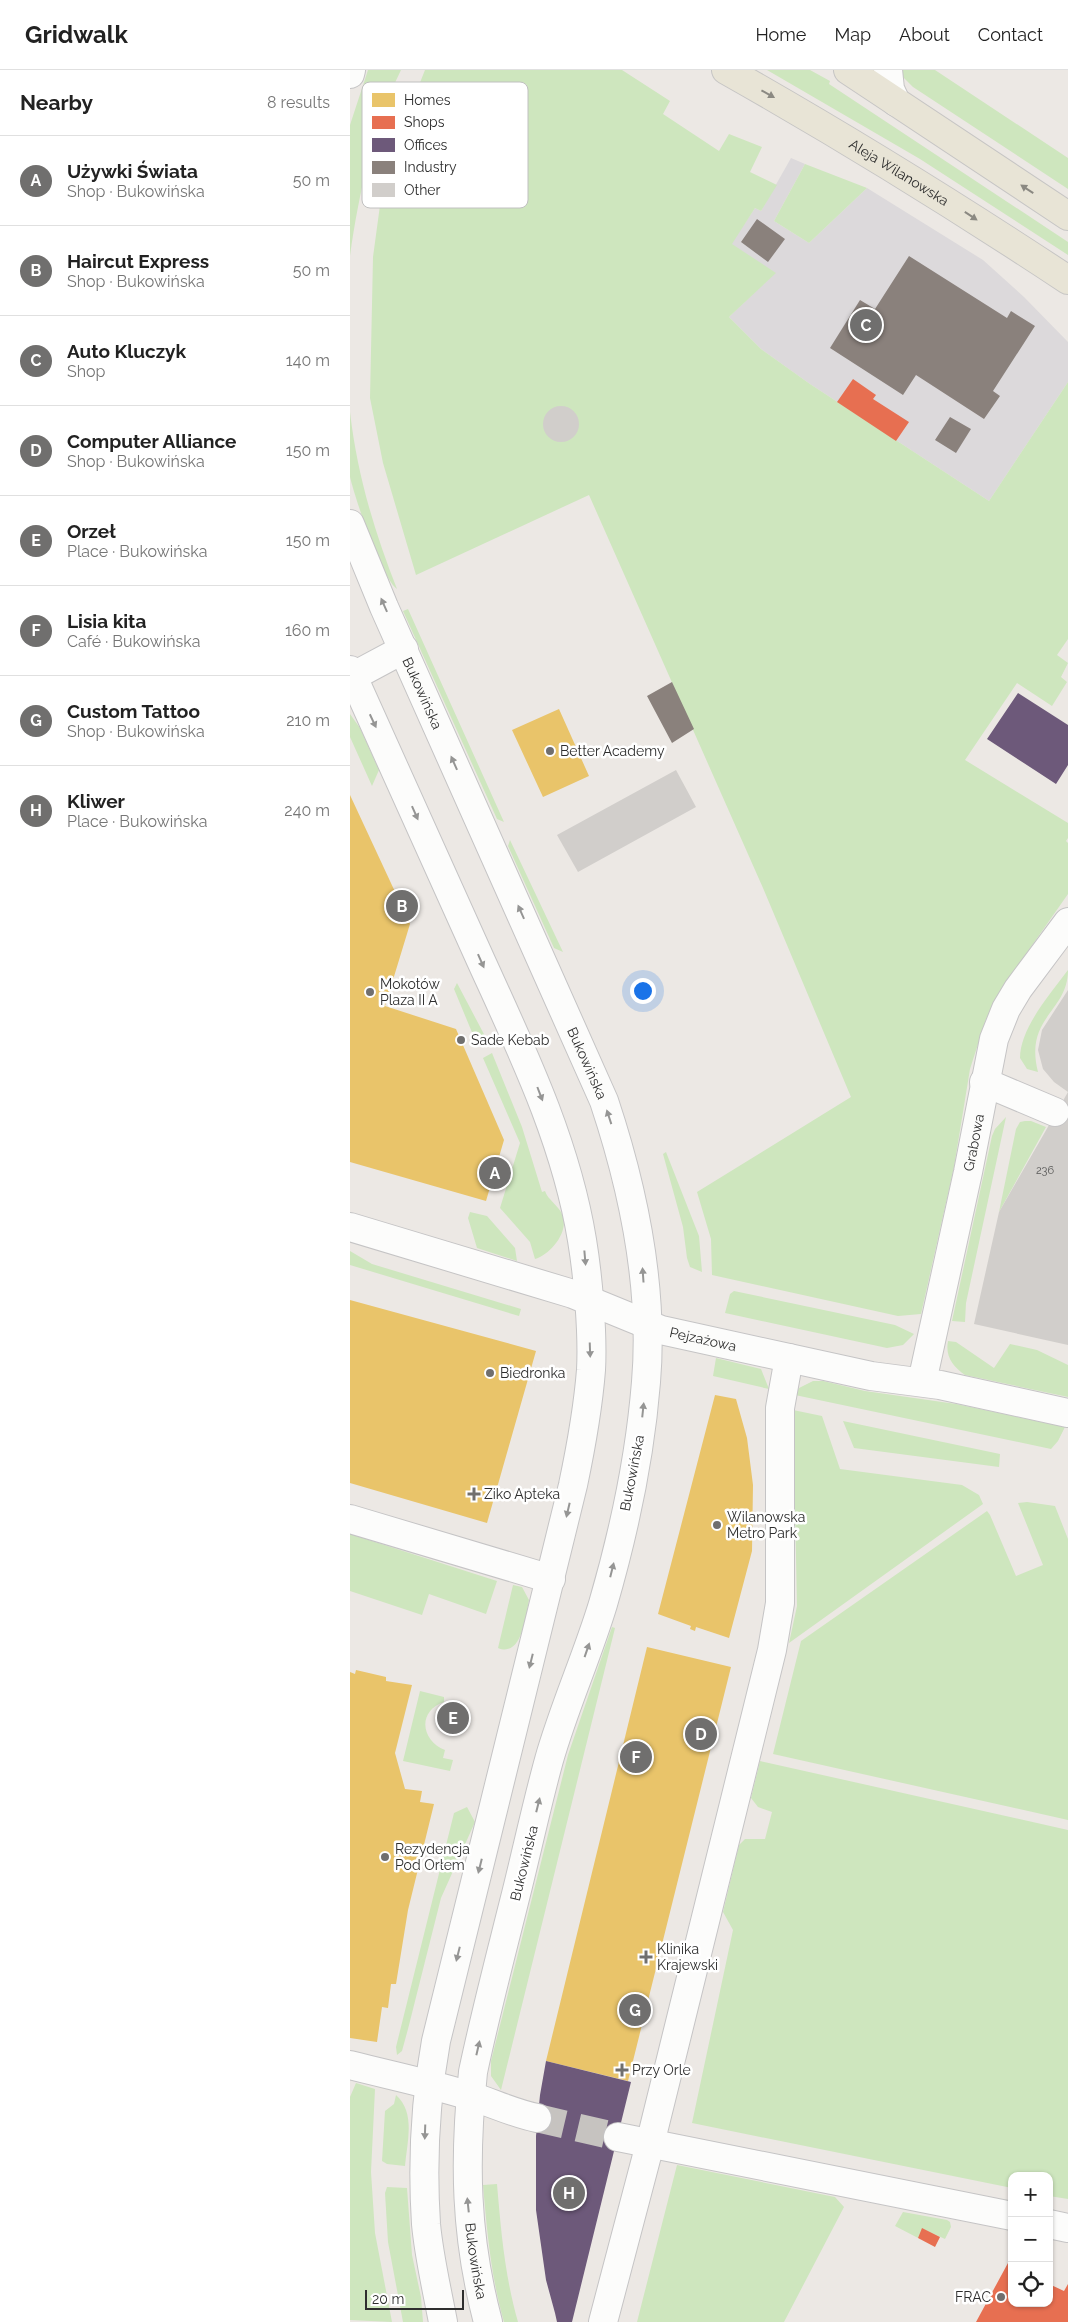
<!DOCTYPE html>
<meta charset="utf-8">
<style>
:root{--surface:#fff;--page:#f2f2f2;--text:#222;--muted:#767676;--line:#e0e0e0;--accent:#706f6e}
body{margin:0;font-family:Raleway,sans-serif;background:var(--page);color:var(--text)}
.controls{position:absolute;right:15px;bottom:15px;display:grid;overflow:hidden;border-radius:10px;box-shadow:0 1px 4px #0004}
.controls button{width:45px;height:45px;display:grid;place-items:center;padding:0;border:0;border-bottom:1px solid var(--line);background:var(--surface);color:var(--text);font:25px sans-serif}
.scale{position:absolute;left:15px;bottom:12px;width:99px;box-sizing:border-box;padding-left:5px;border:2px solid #2e2e2e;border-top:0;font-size:14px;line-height:18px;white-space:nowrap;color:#2e2e2e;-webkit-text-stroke:4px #fff;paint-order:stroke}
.you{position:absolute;left:292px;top:920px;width:18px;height:18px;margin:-12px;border:4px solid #fff;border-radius:50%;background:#1a73e8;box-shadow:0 0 0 8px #1a73e833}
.badge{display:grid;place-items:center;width:32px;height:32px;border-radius:50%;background:var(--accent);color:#fff;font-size:16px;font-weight:700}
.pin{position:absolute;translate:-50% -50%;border:2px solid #fff;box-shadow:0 1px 5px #0006}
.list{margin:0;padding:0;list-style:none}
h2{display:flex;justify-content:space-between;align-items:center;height:65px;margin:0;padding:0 20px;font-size:21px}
h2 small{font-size:16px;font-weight:400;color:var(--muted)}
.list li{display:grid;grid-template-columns:32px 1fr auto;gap:15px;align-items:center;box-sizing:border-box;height:90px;padding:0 20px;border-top:1px solid var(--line)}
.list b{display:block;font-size:19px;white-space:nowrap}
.list p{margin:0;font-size:16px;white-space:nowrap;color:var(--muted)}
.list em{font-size:16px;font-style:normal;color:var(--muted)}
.icon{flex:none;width:28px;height:28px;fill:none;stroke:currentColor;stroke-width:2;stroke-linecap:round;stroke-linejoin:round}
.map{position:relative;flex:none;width:718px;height:2252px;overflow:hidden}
header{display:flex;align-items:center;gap:30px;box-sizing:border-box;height:70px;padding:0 25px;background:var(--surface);border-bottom:1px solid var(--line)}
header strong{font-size:24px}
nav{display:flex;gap:28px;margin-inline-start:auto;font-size:18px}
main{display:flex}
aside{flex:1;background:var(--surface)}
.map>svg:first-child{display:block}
.industrial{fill:#dcd9db}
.green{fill:#cee6be}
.homes{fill:#e9c46a}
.shops{fill:#e76f51}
.offices{fill:#6d597a}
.industry{fill:#8a817c}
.building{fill:#d1cecb}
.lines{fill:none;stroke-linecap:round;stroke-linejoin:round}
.minor-tunnel{stroke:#c6c3c0;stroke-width:28;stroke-dasharray:28 14;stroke-linecap:butt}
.minor-casing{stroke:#c5c4c5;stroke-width:30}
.major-casing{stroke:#c6c5c4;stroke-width:30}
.minor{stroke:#fcfcfb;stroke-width:28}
.major{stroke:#e8e4d6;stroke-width:28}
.oneway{fill:#8b8982}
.oneway2{fill:#959594}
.poi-dot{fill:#706f6e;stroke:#fff;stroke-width:2}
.labels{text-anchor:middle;stroke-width:5;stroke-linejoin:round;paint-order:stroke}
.number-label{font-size:11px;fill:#585857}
.street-label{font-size:14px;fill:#2e2e2e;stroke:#fff}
.poi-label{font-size:14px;fill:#2e2e2e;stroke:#fff;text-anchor:start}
.key{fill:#fff;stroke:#c0c0c0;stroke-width:1}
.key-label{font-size:14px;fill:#2e2e2e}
</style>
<header>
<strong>Gridwalk</strong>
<nav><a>Home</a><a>Map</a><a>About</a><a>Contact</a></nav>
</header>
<main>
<aside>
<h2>Nearby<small>8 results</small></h2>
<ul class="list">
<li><span class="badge">A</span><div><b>Używki Świata</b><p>Shop · Bukowińska</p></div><em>50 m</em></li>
<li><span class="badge">B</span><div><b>Haircut Express</b><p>Shop · Bukowińska</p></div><em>50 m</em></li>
<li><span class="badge">C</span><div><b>Auto Kluczyk</b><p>Shop</p></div><em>140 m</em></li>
<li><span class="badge">D</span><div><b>Computer Alliance</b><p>Shop · Bukowińska</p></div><em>150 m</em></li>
<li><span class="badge">E</span><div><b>Orzeł</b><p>Place · Bukowińska</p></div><em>150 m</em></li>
<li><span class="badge">F</span><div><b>Lisia kita</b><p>Café · Bukowińska</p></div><em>160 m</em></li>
<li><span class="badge">G</span><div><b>Custom Tattoo</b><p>Shop · Bukowińska</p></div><em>210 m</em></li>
<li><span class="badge">H</span><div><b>Kliwer</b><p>Place · Bukowińska</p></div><em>240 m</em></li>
</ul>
</aside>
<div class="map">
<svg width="718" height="2252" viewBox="0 0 718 2252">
<rect width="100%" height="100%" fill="#ece8e4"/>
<path class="industrial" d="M441,88L455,94L424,151L459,173L517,118L633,190L674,227L718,272V312L639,431L460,314L411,279L379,247L425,203L381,174L405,138L411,141Z"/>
<path class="green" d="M18,0H51C23,57 9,123 0,186V55Z
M75,0H272L320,31L313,44L369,81L379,64L412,77L400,102L427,115L411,141L405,138L382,174L426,203L379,247L411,279L460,314L639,431L718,312V569L707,585L718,593L711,607L717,612L702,636L667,613L615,690L718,753V768L716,771L718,773V824L662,904L636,949L620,999L604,1097L571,1244L548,1246L362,1205L361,1169L347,1122L501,1027L413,818L239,425L66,505L33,393L20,328L23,187L31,128L48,68Z
M417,0H460L480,11L479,14L718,172V185L570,89Z
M552,0H585L718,88V119L563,17L553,7Z
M455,94L517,118L459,173L424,151Z
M0,342C7,403 24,461 47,519C31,507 5,428 0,407C0,387 0,362 0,342Z
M58,539L154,752L147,749L53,541Z
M0,644L10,658L29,700L22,716L0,667Z
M160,770L213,882L204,878L158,776Z
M718,900C718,942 674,947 688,1002L677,999L670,988C670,958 701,923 718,900Z
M107,913L136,968L126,972L104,919Z
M142,983L172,1057L192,1122L195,1121C198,1130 208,1135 212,1144C220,1161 201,1184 185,1189L180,1172L150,1138L170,1073L133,988Z
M656,1047L616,1233L615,1252L602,1251L642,1066L645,1059Z
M675,1051H681L696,1057L649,1142L666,1059L670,1052Z
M316,1082L349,1166L352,1202L340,1197L337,1188L333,1157L313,1084Z
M120,1142L137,1146L165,1178L167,1191L127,1178L118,1148Z
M0,1181L22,1194L171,1239L169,1246L0,1195Z
M384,1221L545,1255L564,1264L553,1275L537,1278L375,1243L380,1224Z
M598,1271L606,1272L644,1298L660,1274L687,1280L718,1295V1327L615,1305C603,1296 595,1287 598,1271Z
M366,1288L411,1299L419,1319L363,1306Z
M463,1311H473L515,1321L606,1334L715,1357L708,1371L701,1379L445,1325L449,1318Z
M443,1340L472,1346L490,1399L612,1415L629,1425L633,1434L439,1573L447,1536Z
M493,1351L650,1384L649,1397L504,1378Z
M677,1432L705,1436L718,1469V1750L423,1684L451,1571L637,1441L640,1445L666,1506L693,1495L668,1433Z
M0,1464L147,1511L136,1544L79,1524L72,1545L0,1521Z
M163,1515L172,1517L179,1530C176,1545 172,1588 148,1578Z
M262,1557L265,1558L151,2020L141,2006V1991L218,1685Z
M70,1621L94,1627V1632C67,1641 71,1671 95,1680L93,1688L103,1690L100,1701L53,1691Z
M410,1691L718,1760V2129L699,2126V2106H662V2118L342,2053L383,1860L373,1842L389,1775L395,1769H415L422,1742L408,1737L401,1728Z
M117,1737L125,1752L91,1828L58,1959L52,1981L47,1985L46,1977L104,1743Z
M6,2013L25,2019L21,2102L25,2163L42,2252L0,2250V2027Z
M46,2025C66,2043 57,2072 55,2096L37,2094L32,2091L35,2041L44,2034Z
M327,2095L485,2127L494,2137L434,2252H287Z
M147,2114C151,2161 155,2207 168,2252H154C141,2207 137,2161 133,2115Z
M37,2117L57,2118L62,2185L71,2227L73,2252H53L38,2172L35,2123Z
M553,2142L597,2150L600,2152L601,2157L595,2169L573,2159L568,2168L545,2156Z"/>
<path class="homes" d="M209,639L239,706L193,727L162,660Z
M0,725L60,854L35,936L106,959L154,1070L136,1131L0,1092Z
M0,1230L186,1281L137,1453L0,1413Z
M365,1325L386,1329L397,1368L403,1415L402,1481L379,1568L346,1557L345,1561L340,1559L341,1556L308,1544Z
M297,1577L381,1597L278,2011L196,1991Z
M6,1600L36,1607V1611L62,1615L45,1683L55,1719L72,1721L70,1732L84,1734L58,1840L46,1914H41L38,1938L32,1937L27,1972L0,1968V1602L5,1604Z"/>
<path class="shops" d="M503,309L526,325L523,329L559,352L546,371L487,332Z
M572,2158L590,2167L585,2177L568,2168Z
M658,2193L662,2195V2233H699V2214L714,2221L718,2214V2252H626Z"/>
<path class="offices" d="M668,623L718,655V695L706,714L637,669Z
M196,1991L281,2012L222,2252H207L205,2243L196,2210L186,2140V2066L190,2025Z"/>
<path class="industry" d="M407,149L435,169L418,192L391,172Z
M559,186L657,248L661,241L685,256L643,321L650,326L634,349L566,305L553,325L480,278L510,230L525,239Z
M600,347L621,359L606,383L585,370Z
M322,612L344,659L322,673L297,626Z"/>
<path class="building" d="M193 354a18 18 0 1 1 36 0a18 18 0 1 1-36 0Z
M326,700L346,737L228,802L207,765Z
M718,920V1275L624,1254L649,1142L718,1022L704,1012L693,999L688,980L692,960Z"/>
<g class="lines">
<path class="minor-tunnel" d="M187,2048L268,2067"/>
<defs>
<g id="minor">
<path d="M538,0L540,19L546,32"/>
<path d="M0,4L1,0"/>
<path id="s1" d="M0,454L34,537L254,1031C284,1121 304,1217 296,1312C290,1387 274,1462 253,1534C237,1587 214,1637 199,1690C186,1737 176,1785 164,1832C150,1888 135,1945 123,2002C114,2090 115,2166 138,2252"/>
<path d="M0,600C44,698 88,796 132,893C173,983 216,1072 232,1170C238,1206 243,1263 241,1300C238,1338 231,1377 223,1415L86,1971C75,2032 72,2092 76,2154C79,2187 87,2220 93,2252"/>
<path d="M0,608L54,579"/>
<path d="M634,1012L705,1042"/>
<path id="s2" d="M0,1157L223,1224L311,1260L521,1306L590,1315L718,1343"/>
<path id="s3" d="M572,1312L618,1102L644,969L656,939L668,919L718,852"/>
<path d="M0,1449L201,1509"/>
<path d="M0,1995C39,2005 78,2013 117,2025C141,2032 162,2043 187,2048"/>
<path d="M268,2067L662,2146"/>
<path d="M699,2154L718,2158"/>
<path d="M253,2252L300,2074L422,1580L430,1533V1338L439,1288"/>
</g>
<g id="major">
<path id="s4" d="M376,0C493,66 606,136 718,210"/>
<path d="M498,0L718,146"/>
</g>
</defs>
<use href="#minor" class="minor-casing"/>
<use href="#major" class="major-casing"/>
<use href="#minor" class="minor"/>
<use href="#major" class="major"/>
</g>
<defs><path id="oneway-solid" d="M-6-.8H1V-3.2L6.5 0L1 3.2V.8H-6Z" transform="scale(1.25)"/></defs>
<g class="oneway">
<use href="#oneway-solid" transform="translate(418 24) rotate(29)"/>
<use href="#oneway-solid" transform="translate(677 119) rotate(-147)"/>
<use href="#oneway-solid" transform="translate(621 146) rotate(34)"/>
</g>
<g class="oneway2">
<use href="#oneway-solid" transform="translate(34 535) rotate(-114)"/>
<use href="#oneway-solid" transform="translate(23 651) rotate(65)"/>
<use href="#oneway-solid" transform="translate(104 693) rotate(-114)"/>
<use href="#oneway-solid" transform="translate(65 743) rotate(66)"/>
<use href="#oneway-solid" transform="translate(171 842) rotate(-114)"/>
<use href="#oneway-solid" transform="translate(131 891) rotate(66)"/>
<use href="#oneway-solid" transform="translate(190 1024) rotate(69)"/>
<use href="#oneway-solid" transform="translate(259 1047) rotate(-108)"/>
<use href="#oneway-solid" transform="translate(235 1188) rotate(85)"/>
<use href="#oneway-solid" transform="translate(293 1205) rotate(-94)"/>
<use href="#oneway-solid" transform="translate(240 1280) rotate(88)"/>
<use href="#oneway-solid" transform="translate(293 1340) rotate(-84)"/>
<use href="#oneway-solid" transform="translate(218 1440) rotate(103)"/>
<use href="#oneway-solid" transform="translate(262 1500) rotate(-76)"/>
<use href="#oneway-solid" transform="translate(237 1580) rotate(-71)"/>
<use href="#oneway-solid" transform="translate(181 1591) rotate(104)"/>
<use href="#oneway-solid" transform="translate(188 1735) rotate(-76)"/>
<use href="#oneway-solid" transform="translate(130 1796) rotate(104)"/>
<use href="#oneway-solid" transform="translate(108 1884) rotate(104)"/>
<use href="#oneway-solid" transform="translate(128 1978) rotate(-77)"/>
<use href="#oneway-solid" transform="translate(75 2062) rotate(92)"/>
<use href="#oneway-solid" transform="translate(118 2135) rotate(-96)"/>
</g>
<g class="poi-dot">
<circle cx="200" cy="681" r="5"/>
<circle cx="20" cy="922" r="5"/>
<circle cx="111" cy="970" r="5"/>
<circle cx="140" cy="1303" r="5"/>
<path d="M121.5 1416.5h5v5h5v5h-5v5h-5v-5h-5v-5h5z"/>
<circle cx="367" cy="1455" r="5"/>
<circle cx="35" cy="1787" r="5"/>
<path d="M293.5 1879.5h5v5h5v5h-5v5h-5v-5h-5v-5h5z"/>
<path d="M269.5 1992.5h5v5h5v5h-5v5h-5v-5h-5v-5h5z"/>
<circle cx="651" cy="2227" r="5"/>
</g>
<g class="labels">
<g class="number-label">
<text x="695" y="1104">236</text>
</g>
<g class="street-label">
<text dy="5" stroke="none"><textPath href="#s4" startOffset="201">Aleja Wilanowska</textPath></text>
<text dy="5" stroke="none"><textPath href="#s1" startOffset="184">Bukowińska</textPath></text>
<text dy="5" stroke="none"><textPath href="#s1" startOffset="589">Bukowińska</textPath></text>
<text dy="5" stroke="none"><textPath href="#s3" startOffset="245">Grabowa</textPath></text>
<text dy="5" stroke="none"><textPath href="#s2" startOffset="371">Pejzażowa</textPath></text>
<text transform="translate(282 1403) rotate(-79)" y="5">Bukowińska</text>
<text transform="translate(174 1793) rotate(-76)" y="5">Bukowińska</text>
<text dy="5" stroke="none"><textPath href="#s1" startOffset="1819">Bukowińska</textPath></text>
</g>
<g class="poi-label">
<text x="210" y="686">Better Academy</text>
<text x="30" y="919">Mokotów<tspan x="30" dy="16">Plaza II A</tspan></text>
<text x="121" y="975">Sade Kebab</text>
<text x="150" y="1308">Biedronka</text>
<text x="134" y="1429">Ziko Apteka</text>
<text x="377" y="1452">Wilanowska<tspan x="377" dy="16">Metro Park</tspan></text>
<text x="45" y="1784">Rezydencja<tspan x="45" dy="16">Pod Orłem</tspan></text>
<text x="307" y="1884">Klinika<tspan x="307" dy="16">Krajewski</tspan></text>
<text x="282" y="2005">Przy Orle</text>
<text x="641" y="2232" text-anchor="end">FRAC</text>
</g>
</g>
<rect x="12" y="12" width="166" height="126" rx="8" class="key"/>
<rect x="22" y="23" width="23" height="14" fill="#e9c46a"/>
<rect x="22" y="46" width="23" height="13" fill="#e76f51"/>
<rect x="22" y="68" width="23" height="14" fill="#6d597a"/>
<rect x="22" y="91" width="23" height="13" fill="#8a817c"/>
<rect x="22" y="113" width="23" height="14" fill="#d1cecb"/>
<g class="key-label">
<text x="54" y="35">Homes</text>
<text x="54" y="57">Shops</text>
<text x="54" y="80">Offices</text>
<text x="54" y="102">Industry</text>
<text x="54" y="125">Other</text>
</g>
</svg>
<div class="controls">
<button>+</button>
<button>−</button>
<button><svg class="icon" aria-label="locate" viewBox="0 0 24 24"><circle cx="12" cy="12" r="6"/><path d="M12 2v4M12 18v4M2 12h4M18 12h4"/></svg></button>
</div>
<div class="scale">20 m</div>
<div class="you"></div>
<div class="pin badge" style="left:145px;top:1103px">A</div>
<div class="pin badge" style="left:52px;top:836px">B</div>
<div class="pin badge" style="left:516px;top:255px">C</div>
<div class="pin badge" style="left:351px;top:1664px">D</div>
<div class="pin badge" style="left:103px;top:1648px">E</div>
<div class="pin badge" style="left:286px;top:1687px">F</div>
<div class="pin badge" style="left:285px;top:1940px">G</div>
<div class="pin badge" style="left:219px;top:2123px">H</div>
</div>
</main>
